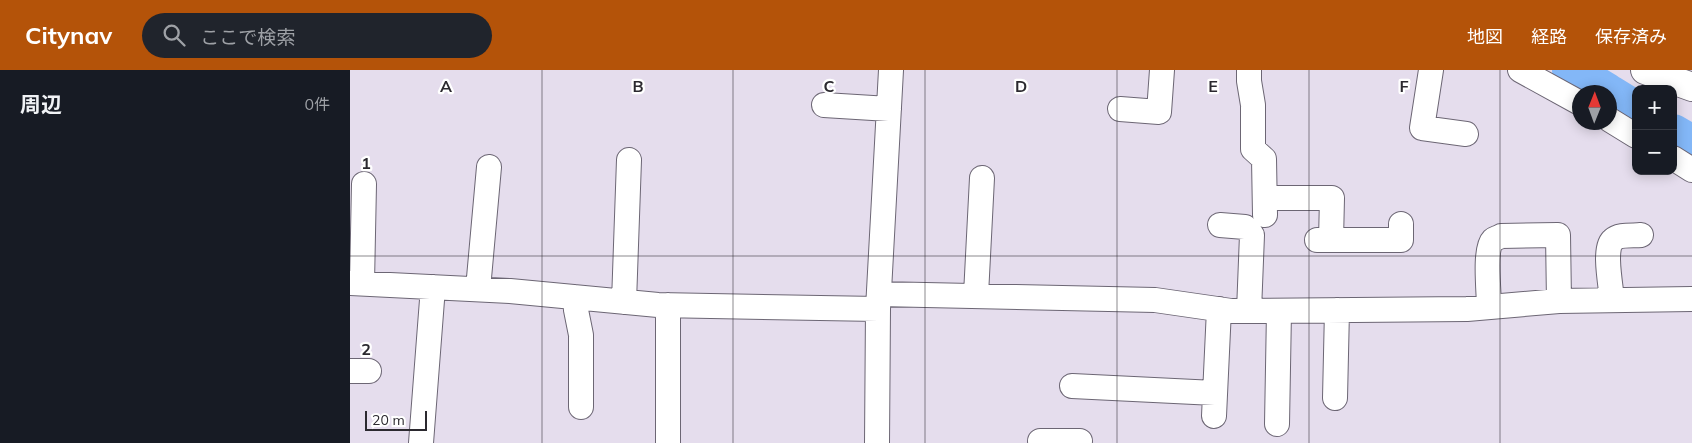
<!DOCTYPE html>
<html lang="ja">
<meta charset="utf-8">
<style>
:root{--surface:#171b24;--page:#20242c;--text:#f1f3f6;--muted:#9ea1a6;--line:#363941;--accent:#b45309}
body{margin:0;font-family:Mulish,"Noto Sans JP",sans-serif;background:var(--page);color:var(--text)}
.controls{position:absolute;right:15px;top:15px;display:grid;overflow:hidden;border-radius:10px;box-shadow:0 2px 12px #0003}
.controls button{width:45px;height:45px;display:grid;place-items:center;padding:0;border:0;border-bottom:1px solid var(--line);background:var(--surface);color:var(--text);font:25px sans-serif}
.compass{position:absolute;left:1222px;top:15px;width:45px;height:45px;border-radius:50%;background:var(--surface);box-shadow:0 2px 12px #0003;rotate:1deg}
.scale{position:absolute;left:15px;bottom:12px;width:62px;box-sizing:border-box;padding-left:5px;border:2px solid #2b292f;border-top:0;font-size:14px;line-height:18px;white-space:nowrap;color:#2b292f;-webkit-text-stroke:4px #fff;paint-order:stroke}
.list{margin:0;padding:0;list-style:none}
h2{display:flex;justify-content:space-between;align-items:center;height:65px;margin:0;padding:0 20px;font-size:21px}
h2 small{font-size:16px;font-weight:400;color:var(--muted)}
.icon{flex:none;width:28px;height:28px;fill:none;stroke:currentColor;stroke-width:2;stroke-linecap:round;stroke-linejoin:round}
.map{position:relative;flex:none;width:1342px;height:373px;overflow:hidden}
header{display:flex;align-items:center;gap:30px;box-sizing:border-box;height:70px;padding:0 25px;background:var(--accent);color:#fff}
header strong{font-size:24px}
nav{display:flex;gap:28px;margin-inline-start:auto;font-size:18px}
.search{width:350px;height:45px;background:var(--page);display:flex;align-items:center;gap:12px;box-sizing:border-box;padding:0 18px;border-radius:28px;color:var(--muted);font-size:19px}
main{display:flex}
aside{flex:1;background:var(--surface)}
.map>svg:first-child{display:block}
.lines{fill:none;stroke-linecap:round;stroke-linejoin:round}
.river{stroke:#83b7f7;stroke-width:38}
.minor-casing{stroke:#6c6674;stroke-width:26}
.primary-casing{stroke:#6c6674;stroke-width:30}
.minor{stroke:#fff;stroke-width:24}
.primary{stroke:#fff;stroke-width:28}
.grid{fill:none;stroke:#2b292f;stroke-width:1;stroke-opacity:0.55}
.grid-label{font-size:16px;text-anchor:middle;font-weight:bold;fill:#2b292f;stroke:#fff;stroke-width:4.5;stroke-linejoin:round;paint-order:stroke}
</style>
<header>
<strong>Citynav</strong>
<div class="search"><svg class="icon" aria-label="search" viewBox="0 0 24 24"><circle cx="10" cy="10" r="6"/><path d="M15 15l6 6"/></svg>ここで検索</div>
<nav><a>地図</a><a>経路</a><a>保存済み</a></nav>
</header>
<main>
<aside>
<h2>周辺<small>0件</small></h2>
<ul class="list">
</ul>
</aside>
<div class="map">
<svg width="1342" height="373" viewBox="0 0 1342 373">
<rect width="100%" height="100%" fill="#e5dded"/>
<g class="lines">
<path class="river" d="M1221,0L1257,22
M1260,24L1286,40
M1323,63L1342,74"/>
<defs>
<path id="minor" d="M899,0V11L903,35V79L914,89L915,145
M1081,0L1072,58L1116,64
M1170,0L1230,33
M474,35L539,39
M770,39L809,42L812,0
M1260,50L1286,66
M1323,88L1342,100
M915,128H982L981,170
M870,155L895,157L902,165L899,241
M967,170H1051V154
M0,213L160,221L308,235L528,239
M12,213L14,114
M128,219L139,97
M529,224L805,230L881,241L1117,239L1209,231L1342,229
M626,225L632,108
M225,227L226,240L231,265V337
M1262,229C1261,217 1253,177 1263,170C1269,164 1283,166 1291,165
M274,232L279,90
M1139,236C1139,223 1134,179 1143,170C1145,168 1148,168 1151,166L1208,165L1209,231
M0,301H19
M722,316L865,323
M985,328L987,240
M864,346L869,239
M927,354L929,241
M690,371H730
M71,373L83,217
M318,373V235
M527,373L528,239L541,0"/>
<path id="primary" d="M1295,0L1342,17"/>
</defs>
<use href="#minor" class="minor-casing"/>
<use href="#primary" class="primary-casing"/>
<use href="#minor" class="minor"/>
<use href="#primary" class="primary"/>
</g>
<path class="grid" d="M192,0V373M383,0V373M575,0V373M767,0V373M959,0V373M1150,0V373M0,186H1342"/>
<g class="grid-label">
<text x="96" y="22">A</text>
<text x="288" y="22">B</text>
<text x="479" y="22">C</text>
<text x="671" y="22">D</text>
<text x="863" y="22">E</text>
<text x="1054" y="22">F</text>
<text x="16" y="99">1</text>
<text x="16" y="285">2</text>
</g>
</svg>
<div class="controls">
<button>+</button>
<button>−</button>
</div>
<svg class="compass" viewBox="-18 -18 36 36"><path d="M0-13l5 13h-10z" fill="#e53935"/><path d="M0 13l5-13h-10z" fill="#9ea1a6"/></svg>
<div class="scale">20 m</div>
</div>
</main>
